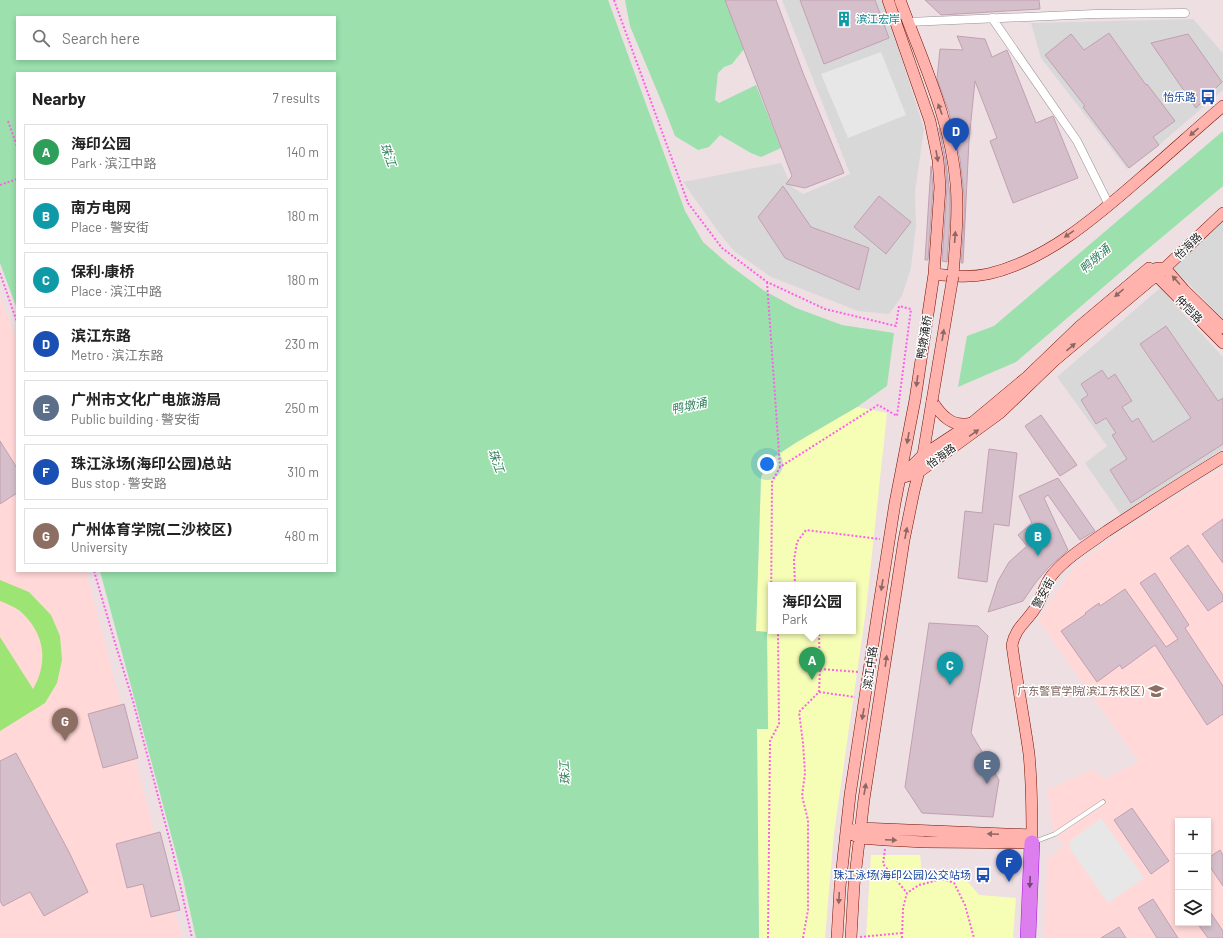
<!DOCTYPE html>
<meta charset="utf-8">
<style>
:root{--surface:#fff;--page:#f2f2f2;--text:#222;--muted:#767676;--line:#e0e0e0;--accent:#7c3aed}
body{margin:0;font-family:Barlow,"Noto Sans SC",sans-serif;background:var(--page);color:var(--text)}
.controls{position:absolute;right:12px;bottom:12px;display:grid;overflow:hidden;border-radius:0px;box-shadow:0 2px 6px #0003}
.controls button{width:36px;height:36px;display:grid;place-items:center;padding:0;border:0;border-bottom:1px solid var(--line);background:var(--surface);color:var(--text);font:20px sans-serif}
.you{position:absolute;left:767px;top:464px;width:14px;height:14px;margin:-10px;border:3px solid #fff;border-radius:50%;background:#1a73e8;box-shadow:0 0 0 6px #1a73e833}
.badge{display:grid;place-items:center;width:26px;height:26px;border-radius:50%;background:var(--accent);color:#fff;font-size:13px;font-weight:700}
.pin{position:absolute;translate:-50% -33px;filter:drop-shadow(0 1px 2px #0008)}
.pin::after{content:'';position:absolute;top:21px;width:14px;height:12px;background:inherit;clip-path:polygon(0 0,100% 0,50% 100%)}
.popup{position:absolute;left:768px;top:582px;width:88px;height:52px;box-sizing:border-box;display:grid;place-content:center;border-radius:0px;background:var(--surface);filter:drop-shadow(0 1px 3px #0005);font-size:13px;white-space:nowrap;color:var(--muted)}
.popup b{font-size:15px;color:var(--text)}
.popup::after{content:'';position:absolute;left:50%;top:100%;margin-left:-8px;border:8px solid transparent;border-top-color:var(--surface)}
.list{margin:0;padding:0;list-style:none}
h2{display:flex;justify-content:space-between;align-items:center;height:52px;margin:0;padding:0 16px;font-size:17px}
h2 small{font-size:13px;font-weight:400;color:var(--muted)}
.list li{display:grid;grid-template-columns:26px 1fr auto;gap:12px;align-items:center;box-sizing:border-box;height:56px;margin:0 8px 8px;padding:0 8px;border:1px solid var(--line);border-radius:0px}
.list b{display:block;font-size:15px;white-space:nowrap}
.list p{margin:0;font-size:13px;white-space:nowrap;color:var(--muted)}
.list em{font-size:13px;font-style:normal;color:var(--muted)}
.icon{flex:none;width:22px;height:22px;fill:none;stroke:currentColor;stroke-width:2;stroke-linecap:round;stroke-linejoin:round}
.map{position:relative;flex:none;width:1223px;height:938px;overflow:hidden}
.search{position:absolute;background:var(--surface);box-shadow:0 2px 6px #0003;left:16px;top:16px;width:320px;height:44px;display:flex;align-items:center;gap:10px;box-sizing:border-box;padding:0 14px;border-radius:0px;color:var(--muted);font-size:15px}
.panel{position:absolute;background:var(--surface);box-shadow:0 2px 6px #0003;left:16px;top:72px;width:320px;height:500px;border-radius:0px}
.map>svg:first-child{display:block}
.residential{fill:#d9d8d9}
.education{fill:#ffd8d7;fill-rule:evenodd}
.park{fill:#f6feb6;fill-rule:evenodd}
.pitch{fill:#9ce574}
.parking{fill:#e7e7e7}
.water{fill:#9be0ad;fill-rule:evenodd}
.building{fill:#d5bfca;stroke:#c1a0b1}
.lines{fill:none;stroke-linecap:round;stroke-linejoin:round}
.lane-casing{stroke:#929292;stroke-width:5}
.street-casing{stroke:#929292;stroke-width:9}
.secondary-casing{stroke:#741100;stroke-width:12}
.highway-casing{stroke:#a514e4;stroke-width:16}
.path{stroke:#ff5fe8;stroke-width:2;stroke-dasharray:2 2;stroke-linecap:butt}
.lane{stroke:#fff;stroke-width:4}
.street{stroke:#fff;stroke-width:8}
.secondary{stroke:#ffb3ac;stroke-width:11}
.highway{stroke:#dd7eee;stroke-width:15}
.secondary-bridge-casing{stroke:#741100;stroke-width:12;stroke-linecap:butt}
.secondary-bridge{stroke:#ffb3ac;stroke-width:11}
.oneway{fill:#8d6764}
.oneway2{fill:#72487a}
.labels{text-anchor:middle;stroke-width:3;stroke-linejoin:round;paint-order:stroke}
.culture-label{font-size:11px;fill:#0d838f;stroke:#fff;text-anchor:start}
.transit-label{font-size:11px;fill:#164399;stroke:#fff;text-anchor:end}
.street-label{font-size:11px;fill:#1b1b1b;stroke:#fff}
.education-label{font-size:11px;fill:#785e54;stroke:#fff;text-anchor:end}
.water-label{font-size:12px;font-style:italic;fill:#32825d;stroke:#fff}
</style>
<div class="map">
<svg width="1223" height="938" viewBox="0 0 1223 938">
<rect width="100%" height="100%" fill="#eedfe3"/>
<path class="residential" d="M782,0H883L924,129L915,192L916,225L911,268L902,296L889,314L858,311L771,277L734,251L717,230L683,182L781,163L792,187L803,194L850,174Z
M1193,19L1223,53V90L1159,145L1127,169L1041,58L1031,23Z
M1223,221V319L1172,267Z
M1160,288L1223,357V449L1121,515L1085,463L1107,446L1057,377Z"/>
<path class="education" d="M0,296L17,341V571H86L182,938H0Z
M1223,467V938H1044L1047,859L1064,846L1055,834L1051,821L1047,790L1093,769L1104,779L1139,762L1038,620L1074,567L1128,528ZM1178,821H1208V923H1178Z"/>
<path class="park" d="M857,407L887,413L866,610L834,833L825,938H759L757,729L768,728L767,632L756,631L761,477L768,461L797,442ZM771,585H853V631H771Z
M871,855H920L922,874L967,881L979,895L1016,898L1013,938H866Z"/>
<path class="pitch" d="M0,580L29,592L51,615L60,636L62,660L57,683L45,703L0,731V637L33,689C47,666 46,638 26,617C23,614 21,611 17,609C12,606 6,603 0,601Z"/>
<path class="parking" d="M881,52L906,115L848,138L821,74Z
M1101,818L1144,878L1108,903L1070,849V841Z"/>
<path class="water" d="M0,0H608L685,211L703,242L728,264L763,290L796,308L842,325L894,333L887,386L857,407L797,442L768,461L761,477L756,631L767,632L768,729H757L759,938H196L183,879L100,571H335V73H17V309L0,263ZM17,17H335V59H17Z
M625,0H746L744,49L732,64L724,67L718,73L715,100L719,103L756,85L781,148L761,157L751,153L720,135L709,147L698,150L675,136L665,110L630,26Z
M1223,131V186L1136,259L1016,362L958,387L967,336L994,326Z"/>
<path class="building" d="M725,0H776L803,73L844,173L805,188L786,184L792,176Z
M800,0H875L889,38L824,64Z
M925,0H1039L1040,9L941,15Z
M1109,33L1146,85L1147,84L1175,121L1153,137L1159,145L1129,168L1083,107L1085,106L1045,55L1071,34L1084,50Z
M1188,34L1222,82L1196,108L1151,43Z
M957,36L985,39L992,57L1007,50L1036,123L1053,116L1078,178L1013,203L990,141L997,138L975,81L969,140L963,263H961L964,219V195L960,159L949,112L937,79L940,49L963,50Z
M939,128L946,161L950,196V218L947,262L942,261L947,186L945,159Z
M931,166L933,187L928,260H925Z
M783,186L811,227L869,248L859,290L785,258L758,217Z
M879,196L911,222L886,254L854,227Z
M1166,326L1218,401L1223,398V444L1131,503L1110,470L1127,459L1112,435L1116,433L1106,418L1096,424L1081,400L1088,395L1081,384L1102,370L1108,379L1115,374L1132,401L1122,407L1132,422L1138,418L1153,442L1191,418L1140,344Z
M1041,415L1077,465L1060,476L1025,426Z
M0,441L17,468V493L0,504Z
M989,449L1017,453L1009,526L994,524L987,582L958,578L965,511L982,513Z
M1058,478L1095,531L1080,540L1048,495L1044,498L1068,550L1049,567L1036,582L1023,601L988,612L998,581L1009,562L1027,546L1018,535L1032,523L1019,496Z
M1223,519V563L1202,534Z
M1188,545L1223,595V601L1208,611L1170,558Z
M1155,573L1189,625L1185,628L1223,686V714L1207,725L1155,645L1122,669L1120,665L1097,682L1061,631L1086,614L1085,613L1099,603L1100,606L1125,589L1166,647L1178,639L1140,583Z
M929,623L978,626L988,636L971,733L999,780L993,817L922,813L905,787Z
M124,704L138,758L103,768L88,714Z
M16,753L69,852L88,892L44,916L30,892L3,906L0,901V761Z
M1132,808L1169,861L1151,874L1114,820Z
M160,832L180,910L151,917L143,884L127,888L116,844Z
M1220,850L1223,855V886L1208,864V858Z
M1153,899L1178,938H1157L1138,908Z
M1208,909L1223,931V938H1208L1197,923H1208Z
M1119,927L1126,938H1101Z"/>
<g class="lines">
<defs>
<path id="lane" d="M1034,842L1055,834L1103,802"/>
<path id="street" d="M992,18L1077,141L1109,205
M908,22L1095,14L1185,13"/>
<path id="secondary" d="M900,0C922,60 951,120 956,184C959,214 955,246 953,276
M1157,268H1165L1184,290L1223,328
M1152,271L1223,343
M934,274C951,276 970,278 988,274C1048,260 1098,215 1143,176C1170,153 1196,129 1223,106
M932,401C941,415 952,428 971,423
M901,477L923,455L973,422L1027,377L1080,326L1149,268
M901,478L919,472L1000,413L1054,361L1165,268L1223,213
M853,830L860,828L1032,835
M846,831L859,838L886,840L924,842L1032,843C1032,814 1032,784 1029,754C1024,718 1017,682 1012,645C1015,629 1025,623 1034,610C1042,599 1044,585 1052,575C1067,557 1089,544 1107,531C1145,506 1184,481 1223,457
M837,938L840,887L850,795L878,611L895,503L915,400L934,274L940,187L938,160L930,121L888,0
M851,938L854,885L864,799L904,540L914,491L923,455L932,401"/>
<path id="highway" d="M1028,938L1032,843"/>
</defs>
<use href="#lane" class="lane-casing"/>
<use href="#street" class="street-casing"/>
<use href="#secondary" class="secondary-casing"/>
<use href="#highway" class="highway-casing"/>
<path class="path" d="M614,0L688,203L722,248L767,282L825,309L896,326L899,306L911,309L897,416L878,405L780,467L772,482L771,613
M8,121L17,146
M0,185L17,179
M0,273L17,322
M767,282L780,467
M94,571L116,646L133,701L173,853L192,938
M795,585L794,560L797,542L806,530L880,539
M820,669L859,672
M819,692L855,697
M885,849L883,864L907,893
M860,937L902,933
M768,938L770,741L779,724L778,631
M803,938L808,910V820L802,796L805,773L803,743L799,712L819,692L820,669L819,635L816,631
M902,938L903,908L907,893L919,885L943,879L954,883L965,905L974,938"/>
<use href="#lane" class="lane"/>
<use href="#street" class="street"/>
<use href="#secondary" class="secondary"/>
<use href="#highway" class="highway"/>
<defs>
<path id="secondary-bridge" d="M932,401L953,276"/>
</defs>
<use href="#secondary-bridge" class="secondary-bridge-casing"/>
<use href="#secondary-bridge" class="secondary-bridge"/>
</g>
<defs><path id="oneway-solid" d="M-6-.8H1V-3.2L6.5 0L1 3.2V.8H-6Z"/></defs>
<g class="oneway">
<use href="#oneway-solid" transform="translate(940 109) rotate(-110)"/>
<use href="#oneway-solid" transform="translate(1194 132) rotate(139)"/>
<use href="#oneway-solid" transform="translate(937 156) rotate(80)"/>
<use href="#oneway-solid" transform="translate(1069 234) rotate(145)"/>
<use href="#oneway-solid" transform="translate(955 237) rotate(-86)"/>
<use href="#oneway-solid" transform="translate(1176 280) rotate(-132)"/>
<use href="#oneway-solid" transform="translate(1119 293) rotate(140)"/>
<use href="#oneway-solid" transform="translate(943 335) rotate(-81)"/>
<use href="#oneway-solid" transform="translate(1071 347) rotate(-40)"/>
<use href="#oneway-solid" transform="translate(917 381) rotate(98)"/>
<use href="#oneway-solid" transform="translate(974 433) rotate(-35)"/>
<use href="#oneway-solid" transform="translate(908 438) rotate(100)"/>
<use href="#oneway-solid" transform="translate(906 533) rotate(-79)"/>
<use href="#oneway-solid" transform="translate(882 585) rotate(99)"/>
<use href="#oneway-solid" transform="translate(886 661) rotate(-82)"/>
<use href="#oneway-solid" transform="translate(863 714) rotate(100)"/>
<use href="#oneway-solid" transform="translate(865 789) rotate(-80)"/>
<use href="#oneway-solid" transform="translate(993 834) rotate(-178)"/>
<use href="#oneway-solid" transform="translate(891 840) rotate(3)"/>
<use href="#oneway-solid" transform="translate(839 898) rotate(93)"/>
</g>
<use class="oneway2" href="#oneway-solid" transform="translate(1030 882) rotate(92)"/>
<defs>
<symbol id="building-bare" viewBox="-9 -9 18 18"><path d="M-4-6H4V6H1V3H-1V6H-4ZM-2.5-4.3h1.7v1.8h-1.7ZM.8-4.3h1.7v1.8H.8ZM-2.5-1h1.7V.8h-1.7ZM.8-1h1.7V.8H.8Z" fill="#0f9aa8" stroke="#fff" stroke-width="2.5" paint-order="stroke"/></symbol>
<symbol id="bus-bare" viewBox="-9 -9 18 18"><path d="M-5-6H5V4H4V6H2V4H-2V6H-4V4H-5ZM-3.5-4V0h7V-4ZM-3.5 1.2v1.5H-2V1.2ZM2 1.2v1.5H3.5V1.2Z" fill="#1a4fb4" stroke="#fff" stroke-width="2.5" paint-order="stroke"/></symbol>
<symbol id="university-bare" viewBox="-9 -9 18 18"><path d="M0-5L7-2L0 1L-7-2ZM-4 1L0 2.5L4 1V4Q0 6-4 4Z" fill="#8d6e63" stroke="#fff" stroke-width="2.5" paint-order="stroke"/></symbol>
</defs>
<g fill-rule="evenodd">
<use href="#building-bare" x="833" y="8" width="22" height="22"/>
<use href="#bus-bare" x="1197" y="86" width="22" height="22"/>
<use href="#university-bare" x="1145" y="680" width="22" height="22"/>
<use href="#bus-bare" x="972" y="864" width="22" height="22"/>
</g>
<g class="labels">
<g class="culture-label">
<text x="856" y="23">滨江宏岸</text>
</g>
<g class="transit-label">
<text x="1196" y="101">怡乐路</text>
<text x="971" y="879">珠江泳场(海印公园)公交站场</text>
</g>
<g class="street-label">
<text transform="translate(1188 246) rotate(-44)" y="4">怡海路</text>
<text transform="translate(1189 309) rotate(46)" y="4">仲恺路</text>
<text transform="translate(924 337) rotate(-81)" y="4">鸭墩涌桥</text>
<text transform="translate(941 456) rotate(-37)" y="4">怡海路</text>
<text transform="translate(1043 593) rotate(-61)" y="4">警安街</text>
<text transform="translate(870 668) rotate(-82)" y="4">滨江中路</text>
</g>
<g class="education-label">
<text x="1144" y="695">广东警官学院(滨江东校区)</text>
</g>
<g class="water-label">
<text transform="translate(388 155) rotate(70)" y="4">珠江</text>
<text transform="translate(1095 259) rotate(-42)" y="4">鸭墩涌</text>
<text transform="translate(689 406) rotate(-12)" y="4">鸭墩涌</text>
<text transform="translate(496 461) rotate(70)" y="4">珠江</text>
<text transform="translate(565 773) rotate(-94)" y="4">珠江</text>
</g>
</g>
</svg>
<div class="controls">
<button>+</button>
<button>−</button>
<button><svg class="icon" aria-label="layers" viewBox="0 0 24 24"><path d="M12 4l9 5-9 5-9-5zM3 14l9 5 9-5"/></svg></button>
</div>
<div class="you"></div>
<div class="pin badge" style="left:812px;top:680px;background:#2e9e5b">A</div>
<div class="popup"><b>海印公园</b>Park</div>
<div class="pin badge" style="left:1038px;top:556px;background:#0f9aa8">B</div>
<div class="pin badge" style="left:950px;top:685px;background:#0f9aa8">C</div>
<div class="pin badge" style="left:956px;top:151px;background:#1a4fb4">D</div>
<div class="pin badge" style="left:987px;top:784px;background:#5c6f8a">E</div>
<div class="pin badge" style="left:1009px;top:882px;background:#1a4fb4">F</div>
<div class="pin badge" style="left:65px;top:741px;background:#8d6e63">G</div>
<div class="search"><svg class="icon" aria-label="search" viewBox="0 0 24 24"><circle cx="10" cy="10" r="6"/><path d="M15 15l6 6"/></svg>Search here</div>
<section class="panel">
<h2>Nearby<small>7 results</small></h2>
<ul class="list">
<li><span class="badge" style="background:#2e9e5b">A</span><div><b>海印公园</b><p>Park · 滨江中路</p></div><em>140 m</em></li>
<li><span class="badge" style="background:#0f9aa8">B</span><div><b>南方电网</b><p>Place · 警安街</p></div><em>180 m</em></li>
<li><span class="badge" style="background:#0f9aa8">C</span><div><b>保利·康桥</b><p>Place · 滨江中路</p></div><em>180 m</em></li>
<li><span class="badge" style="background:#1a4fb4">D</span><div><b>滨江东路</b><p>Metro · 滨江东路</p></div><em>230 m</em></li>
<li><span class="badge" style="background:#5c6f8a">E</span><div><b>广州市文化广电旅游局</b><p>Public building · 警安街</p></div><em>250 m</em></li>
<li><span class="badge" style="background:#1a4fb4">F</span><div><b>珠江泳场(海印公园)总站</b><p>Bus stop · 警安路</p></div><em>310 m</em></li>
<li><span class="badge" style="background:#8d6e63">G</span><div><b>广州体育学院(二沙校区)</b><p>University</p></div><em>480 m</em></li>
</ul>
</section>
</div>
